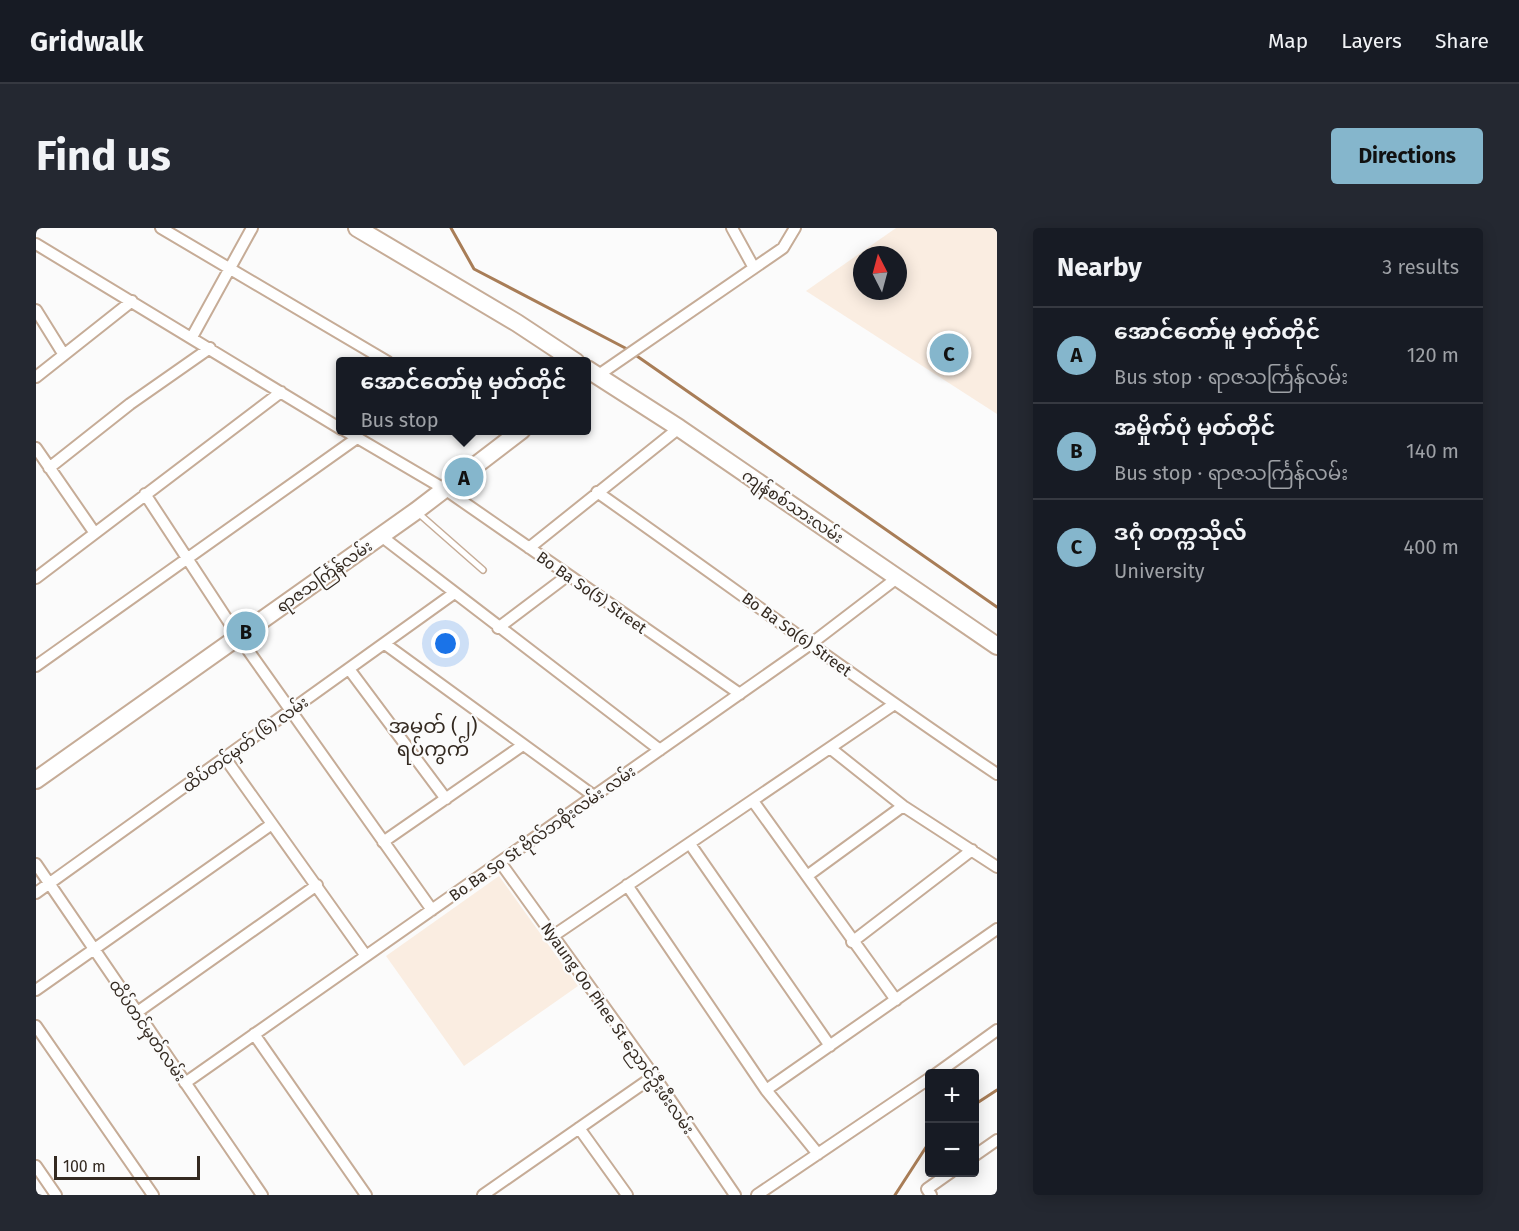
<!DOCTYPE html>
<meta charset="utf-8">
<style>
:root{--surface:#171b24;--page:#242831;--text:#f1f3f6;--muted:#9ea1a6;--line:#363941;--accent:#85b6cc}
body{margin:0;font-family:"Fira Sans","Noto Sans Myanmar",sans-serif;background:var(--page);color:var(--text)}
.controls{position:absolute;right:18px;bottom:18px;display:grid;overflow:hidden;border-radius:6px;box-shadow:0 3px 15px #0003}
.controls button{width:54px;height:54px;display:grid;place-items:center;padding:0;border:0;border-bottom:2px solid var(--line);background:var(--surface);color:var(--text);font:30px sans-serif}
.compass{position:absolute;left:817px;top:18px;width:54px;height:54px;border-radius:50%;background:var(--surface);box-shadow:0 3px 15px #0003;rotate:354deg}
.scale{position:absolute;left:18px;bottom:15px;width:146px;box-sizing:border-box;padding-left:6px;border:3px solid #342a21;border-top:0;font-size:16px;line-height:21px;white-space:nowrap;color:#342a21;-webkit-text-stroke:4px #fbfbfb;paint-order:stroke}
.you{position:absolute;left:410px;top:416px;width:21px;height:21px;margin:-15px;border:4px solid #fff;border-radius:50%;background:#1a73e8;box-shadow:0 0 0 9px #1a73e833}
.badge{display:grid;place-items:center;width:39px;height:39px;border-radius:50%;background:var(--accent);color:#111;font-size:20px;font-weight:700}
.pin{position:absolute;translate:-50% -50%;border:3px solid #fff;box-shadow:0 2px 6px #0006}
.popup{position:absolute;left:300px;top:129px;width:255px;height:78px;box-sizing:border-box;display:grid;place-content:center;border-radius:6px;background:var(--surface);filter:drop-shadow(0 2px 4px #0005);font-size:20px;white-space:nowrap;color:var(--muted)}
.popup b{font-size:22px;color:var(--text)}
.popup::after{content:'';position:absolute;left:50%;top:100%;margin-left:-12px;border:12px solid transparent;border-top-color:var(--surface)}
.list{margin:0;padding:0;list-style:none}
h2{display:flex;justify-content:space-between;align-items:center;height:78px;margin:0;padding:0 24px;font-size:26px}
h2 small{font-size:20px;font-weight:400;color:var(--muted)}
.list li{display:grid;grid-template-columns:39px 1fr auto;gap:18px;align-items:center;box-sizing:border-box;height:96px;padding:0 24px;border-top:2px solid var(--line)}
.list b{display:block;font-size:22px;white-space:nowrap}
.list p{margin:0;font-size:20px;white-space:nowrap;color:var(--muted)}
.list em{font-size:20px;font-style:normal;color:var(--muted)}
.map{position:relative;flex:none;width:961px;height:967px;overflow:hidden;border-radius:6px}
header{display:flex;align-items:center;gap:36px;box-sizing:border-box;height:84px;padding:0 30px;background:var(--surface);border-bottom:2px solid var(--line)}
header strong{font-size:28px}
nav{display:flex;gap:33px;margin-inline-start:auto;font-size:21px}
.intro{display:flex;align-items:center;justify-content:space-between;box-sizing:border-box;height:144px;padding:0 36px}
h1{margin:0;font-size:42px}
.button{padding:15px 27px;border-radius:6px;background:var(--accent);color:#111;font-size:21px;font-weight:700}
main{display:flex;gap:36px;padding:0 36px}
aside{flex:1;background:var(--surface);border-radius:6px;box-shadow:0 3px 15px #0003}
.map>svg:first-child{display:block}
.built{fill:#faede1;fill-rule:evenodd}
.lines{fill:none;stroke-linecap:round;stroke-linejoin:round}
.stream{stroke:#a87d57;stroke-width:3}
.lane-casing{stroke:#c6ac97;stroke-width:8}
.street-casing{stroke:#c6ac97;stroke-width:14}
.primary-casing{stroke:#c6ac97;stroke-width:20}
.lane{stroke:#fff;stroke-width:5}
.street{stroke:#fff;stroke-width:10}
.primary{stroke:#fff;stroke-width:16}
.labels{text-anchor:middle;stroke-width:4.5;stroke-linejoin:round;paint-order:stroke}
.street-label{font-size:16px;fill:#342a21;stroke:#fbfbfb}
.quarter-label{font-size:20px;fill:#342a21;stroke:#fbfbfb}
</style>
<header>
<strong>Gridwalk</strong>
<nav><a>Map</a><a>Layers</a><a>Share</a></nav>
</header>
<div class="intro"><h1>Find us</h1><a class="button">Directions</a></div>
<main>
<div class="map">
<svg width="961" height="967" viewBox="0 0 961 967">
<rect width="100%" height="100%" fill="#fbfbfb"/>
<path class="built" d="M860,0H961V186L770,63ZM826,27H862V63H826Z
M463,648L542,758L428,838L350,728Z"/>
<g class="lines">
<path class="stream" d="M415,0L438,41L593,122
M598,126L961,379
M938,877L961,862
M859,967L894,913"/>
<defs>
<path id="lane" d="M381,284L447,342"/>
<path id="street" d="M125,0L352,134
M696,0L718,40
M0,16L305,201
M0,82L28,127
M156,109L216,0
M561,148L747,20L759,0
M0,149L96,73
M308,202L410,262L704,466
M0,220L58,304
M13,240L94,176L174,120
M561,264C695,358 825,455 961,546
M109,266L202,408L396,682
M345,308L624,522
M493,320L643,200
M0,350L245,164
M462,400L531,348
M349,416L558,568
M0,438L321,210
M313,441L410,571
M794,520L867,578L961,639
M189,530L330,728
M717,573L860,772
M347,614L487,517
M654,616L794,818
M464,634L618,848L699,967
M0,636L226,967
M771,648L867,578
M591,657L730,862L782,926
M0,665L417,366
M517,708L857,477
M816,714L936,622
M0,762L236,596
M100,785L281,657
M0,798L117,967
M218,806L330,967
M900,846L961,802
M149,855L776,415L861,350
M730,862L961,701
M543,900L591,967
M938,928L961,912
M0,938L20,967
M447,967L618,848
M721,967L894,850
M895,967L891,961L915,944"/>
<path id="primary" d="M321,0L481,95L540,134
M551,141L643,200L961,418
M0,552L380,283L486,202"/>
</defs>
<use href="#lane" class="lane-casing"/>
<use href="#street" class="street-casing"/>
<use href="#primary" class="primary-casing"/>
<use href="#lane" class="lane"/>
<use href="#street" class="street"/>
<use href="#primary" class="primary"/>
</g>
<g class="labels">
<g class="street-label">
<text transform="translate(757 278) rotate(34)" y="6">ကျန်စစ်သားလမ်း</text>
<text transform="translate(288 348) rotate(-35)" y="6">ရာဇသင်္ကြန်လမ်း</text>
<text transform="translate(556 364) rotate(35)" y="6">Bo Ba So(5) Street</text>
<text transform="translate(761 406) rotate(36)" y="6">Bo Ba So(6) Street</text>
<text transform="translate(209 516) rotate(-36)" y="6">ထိပ်တင်မှတ် (၆) လမ်း</text>
<text transform="translate(506 605) rotate(-35)" y="6">Bo Ba So St ဗိုလ်ဘစိုးလမ်း လမ်း</text>
<text transform="translate(582 800) rotate(55)" y="6">Nyaung Oo Phee St ညောင်ဦးဖီးလမ်း</text>
<text transform="translate(112 802) rotate(55)" y="6">ထိပ်တင်မှတ်လမ်း</text>
</g>
<g class="quarter-label">
<text x="397" y="505">အမှတ် (၂)<tspan x="397" dy="23">ရပ်ကွက်</tspan></text>
</g>
</g>
</svg>
<div class="controls">
<button>+</button>
<button>−</button>
</div>
<svg class="compass" viewBox="-18 -18 36 36"><path d="M0-13l5 13h-10z" fill="#e53935"/><path d="M0 13l5-13h-10z" fill="#9ea1a6"/></svg>
<div class="scale">100 m</div>
<div class="you"></div>
<div class="pin badge" style="left:428px;top:249px">A</div>
<div class="popup"><b>အောင်တော်မူ မှတ်တိုင်</b>Bus stop</div>
<div class="pin badge" style="left:210px;top:403px">B</div>
<div class="pin badge" style="left:913px;top:125px">C</div>
</div>
<aside>
<h2>Nearby<small>3 results</small></h2>
<ul class="list">
<li><span class="badge">A</span><div><b>အောင်တော်မူ မှတ်တိုင်</b><p>Bus stop · ရာဇသင်္ကြန်လမ်း</p></div><em>120 m</em></li>
<li><span class="badge">B</span><div><b>အမှိုက်ပုံ မှတ်တိုင်</b><p>Bus stop · ရာဇသင်္ကြန်လမ်း</p></div><em>140 m</em></li>
<li><span class="badge">C</span><div><b>ဒဂုံ တက္ကသိုလ်</b><p>University</p></div><em>400 m</em></li>
</ul>
</aside>
</main>
